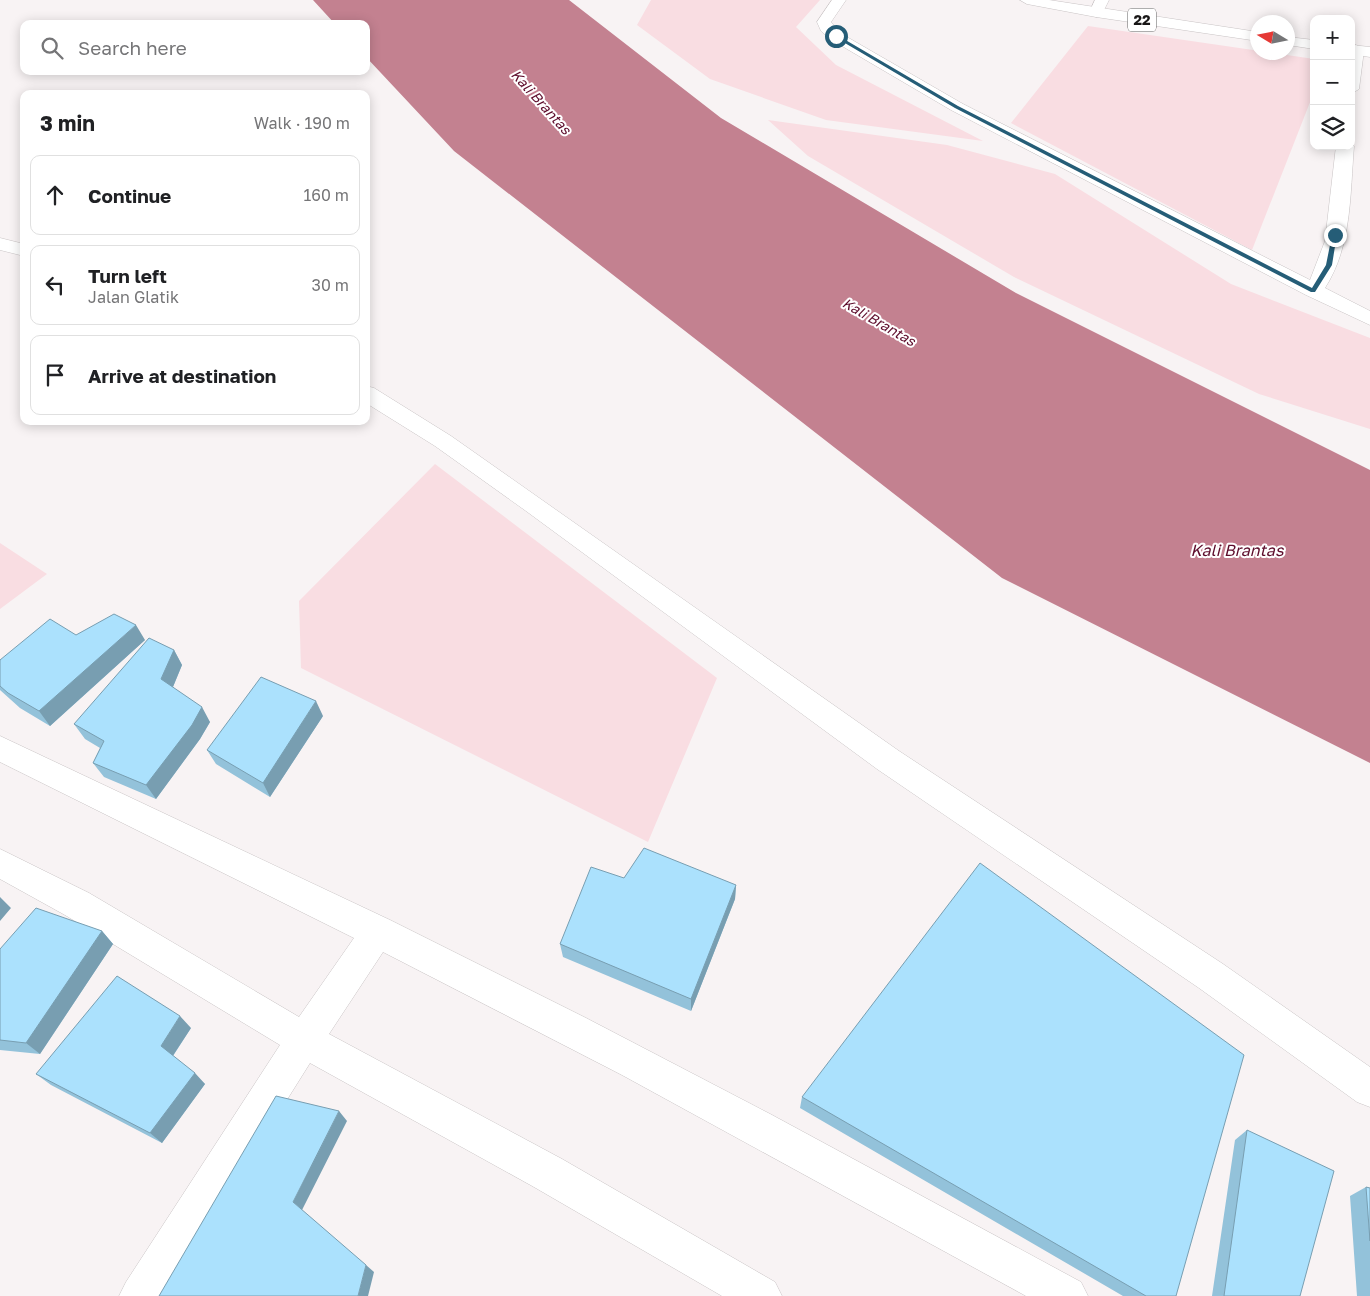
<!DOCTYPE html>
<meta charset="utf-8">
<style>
:root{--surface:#fff;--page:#f6f6f6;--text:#202124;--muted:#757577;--line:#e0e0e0}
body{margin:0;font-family:"Golos Text",sans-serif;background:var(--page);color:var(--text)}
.controls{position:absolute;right:15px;top:15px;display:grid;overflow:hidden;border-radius:10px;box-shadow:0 2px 12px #0003}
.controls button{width:45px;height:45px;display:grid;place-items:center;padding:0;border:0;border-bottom:1px solid var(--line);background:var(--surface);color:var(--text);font:25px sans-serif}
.compass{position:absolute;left:1250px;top:15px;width:45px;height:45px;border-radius:50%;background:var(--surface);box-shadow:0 2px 12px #0003;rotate:280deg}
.stop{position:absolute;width:15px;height:15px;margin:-11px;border:4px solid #255d77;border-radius:50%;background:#fff}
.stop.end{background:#255d77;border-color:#fff;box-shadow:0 1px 5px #0008}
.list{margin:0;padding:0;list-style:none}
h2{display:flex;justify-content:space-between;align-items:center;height:65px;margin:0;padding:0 20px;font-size:21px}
h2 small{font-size:16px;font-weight:400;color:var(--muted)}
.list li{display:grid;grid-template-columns:32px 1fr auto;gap:15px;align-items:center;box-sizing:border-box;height:80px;margin:0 10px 10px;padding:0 10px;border:1px solid var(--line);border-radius:10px}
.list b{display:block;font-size:19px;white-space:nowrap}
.list p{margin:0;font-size:16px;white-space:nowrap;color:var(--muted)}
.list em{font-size:16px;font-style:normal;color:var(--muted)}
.icon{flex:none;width:28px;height:28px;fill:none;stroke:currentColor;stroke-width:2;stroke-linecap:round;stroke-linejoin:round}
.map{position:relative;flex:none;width:1370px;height:1296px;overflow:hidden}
.search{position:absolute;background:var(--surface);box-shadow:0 2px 12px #0003;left:20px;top:20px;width:350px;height:55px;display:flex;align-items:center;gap:12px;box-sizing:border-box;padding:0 18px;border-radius:10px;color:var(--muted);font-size:19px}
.panel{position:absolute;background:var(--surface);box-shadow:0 2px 12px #0003;left:20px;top:90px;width:350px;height:335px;border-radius:10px}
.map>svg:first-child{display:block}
.green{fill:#f9dde2}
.water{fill:#c38190}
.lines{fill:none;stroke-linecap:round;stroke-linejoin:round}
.street-casing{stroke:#c9c4c5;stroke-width:1}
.highway-casing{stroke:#c9c4c5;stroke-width:1}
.street{fill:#fff;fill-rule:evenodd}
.highway{fill:#fff;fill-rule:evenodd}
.wall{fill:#93c2da}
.shaded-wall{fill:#789eb1}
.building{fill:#abe1fd;stroke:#789eb1}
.route{fill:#255d77}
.labels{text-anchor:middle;stroke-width:4;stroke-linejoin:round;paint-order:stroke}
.shield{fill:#fff;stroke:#5d5c5c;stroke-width:1}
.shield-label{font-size:14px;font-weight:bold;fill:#181616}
.far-water-label{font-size:14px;font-style:italic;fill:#5d0c2b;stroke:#fff}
.water-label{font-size:16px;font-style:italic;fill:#5d0c2b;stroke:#fff}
</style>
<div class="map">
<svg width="1370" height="1296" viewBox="0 0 1370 1296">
<rect width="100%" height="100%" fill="#f8f3f4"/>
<path class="green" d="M651,0H820L796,27L836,65L983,141L826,120L710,79L637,25Z
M1088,26L1314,59V92L1252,250L1011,123Z
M768,120L947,145L1055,174L1231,284L1370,338V429L1259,394L1014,277L808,156Z
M435,464L717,678L648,842L301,668L299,601Z
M0,543L47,574L0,609Z"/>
<path class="water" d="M313,0H569L721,118L1016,293L1370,470V763L1002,578L454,151L366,57V24H335Z"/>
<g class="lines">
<defs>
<path id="street" d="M832,0H846L831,22L840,33L963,104L1310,280L1325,241L1336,146H1351V143L1354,146C1350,194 1352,246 1325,288L1370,311V325L1306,295L951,110L830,39L821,31L817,22Z
M1095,0H1109L1101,16L1096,17L1089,13Z
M1356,45L1364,50L1359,89L1351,94V47Z
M0,238L24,244V256L0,250Z
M366,386L374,388L451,436L899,751L1223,964L1370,1067V1107L1357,1102L1199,988L877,769L526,511L435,446L366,403Z
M0,736L390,920L586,1018L772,1115L1081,1282L1088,1296H1026L622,1075L383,952L329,1034L562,1159L775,1282L782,1296H722L534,1187L310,1063L164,1296H119L126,1282L280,1045L65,915L0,879V849L89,893L299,1017L354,938L0,762Z"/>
<path id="highway" d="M1020,0H1049L1258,32V41L1096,17L1027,4Z
M1288,37L1314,40V49L1288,45Z
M1351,45L1370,47V57L1351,54Z"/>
</defs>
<use href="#street" class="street-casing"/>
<use href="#highway" class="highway-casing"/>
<use href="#street" class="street"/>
<use href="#highway" class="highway"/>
</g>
<path class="wall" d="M76,635L145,640L50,726L20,708L0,690V660Z
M174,650L182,665L173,687L210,722L200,739L156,799L104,777L93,763L100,748L85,739L74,724Z
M323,716L270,797L216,764L207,750Z
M736,885L735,899L691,1011L563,957L560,944Z
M102,931L113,944L40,1054L0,1050V949Z
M191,1028L173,1056L205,1084L162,1143L51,1085L36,1074Z
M802,1097L1176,1296H1123L800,1108Z
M1247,1130L1300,1296H1212L1235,1140Z
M1366,1187L1370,1188V1296H1357L1350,1196Z"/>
<path class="shaded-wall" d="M136,625L145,640L50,726L39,711Z
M174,650L182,665L170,694L161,679Z
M316,701L323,716L270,797L263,783Z
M202,707L210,722L200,739L156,799L146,785Z
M736,885L735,899L691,1011V999Z
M0,897L11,908L0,921Z
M102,931L113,944L40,1054L26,1043Z
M180,1016L191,1028L172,1057L161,1046Z
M195,1073L205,1084L162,1143L150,1133Z
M339,1111L347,1121L302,1210L293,1202Z
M366,1265L374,1272L368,1296H358Z"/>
<path class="building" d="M114,614L136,625L39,711L8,693L0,686V660L50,619L76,635Z
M149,638L174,650L161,679L202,707L192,725L146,785L93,763L104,741L74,724Z
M261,677L316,701L263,783L207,750Z
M644,848L736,885L691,999L560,944L591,867L624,878Z
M980,863L1244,1055L1176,1296H1146L802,1097Z
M36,908L102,931L26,1043L0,1040V949Z
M117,976L180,1016L161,1046L195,1073L150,1133L36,1074Z
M276,1096L339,1111L293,1202L366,1265L358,1296H159Z
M1247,1130L1334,1171L1300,1296H1224Z
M1366,1187L1370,1188V1241Z"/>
<path class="route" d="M837,35L958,106L1312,288L1326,265L1332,235L1337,234L1332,265L1315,292H1311L955,108L833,36Z"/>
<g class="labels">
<rect class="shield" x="1128" y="8.5" width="28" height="23" rx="4"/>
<g class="shield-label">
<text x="1142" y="25">22</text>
</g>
<g class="far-water-label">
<text transform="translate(541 102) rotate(48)" y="5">Kali Brantas</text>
<text transform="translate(879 322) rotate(30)" y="5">Kali Brantas</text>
</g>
<g class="water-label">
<text x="1237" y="556">Kali Brantas</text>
</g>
</g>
</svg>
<div class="controls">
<button>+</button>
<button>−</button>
<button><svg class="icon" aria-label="layers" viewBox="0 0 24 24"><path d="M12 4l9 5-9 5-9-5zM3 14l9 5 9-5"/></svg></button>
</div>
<svg class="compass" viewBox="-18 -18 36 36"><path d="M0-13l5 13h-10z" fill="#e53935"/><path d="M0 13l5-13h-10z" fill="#757577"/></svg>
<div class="stop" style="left:836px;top:36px"></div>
<div class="stop end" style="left:1335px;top:235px"></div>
<div class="search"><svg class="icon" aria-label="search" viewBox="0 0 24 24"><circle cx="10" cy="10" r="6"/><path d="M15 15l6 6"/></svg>Search here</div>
<section class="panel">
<h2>3 min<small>Walk · 190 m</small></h2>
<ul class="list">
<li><svg class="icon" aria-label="ahead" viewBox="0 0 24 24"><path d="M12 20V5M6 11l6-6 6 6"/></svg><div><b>Continue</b></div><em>160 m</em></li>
<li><svg class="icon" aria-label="left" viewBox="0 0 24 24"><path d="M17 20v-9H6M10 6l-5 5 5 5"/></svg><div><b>Turn left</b><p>Jalan Glatik</p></div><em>30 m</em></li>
<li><svg class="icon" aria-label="arrive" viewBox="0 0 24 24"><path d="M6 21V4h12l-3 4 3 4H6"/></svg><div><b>Arrive at destination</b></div></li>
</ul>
</section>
</div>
